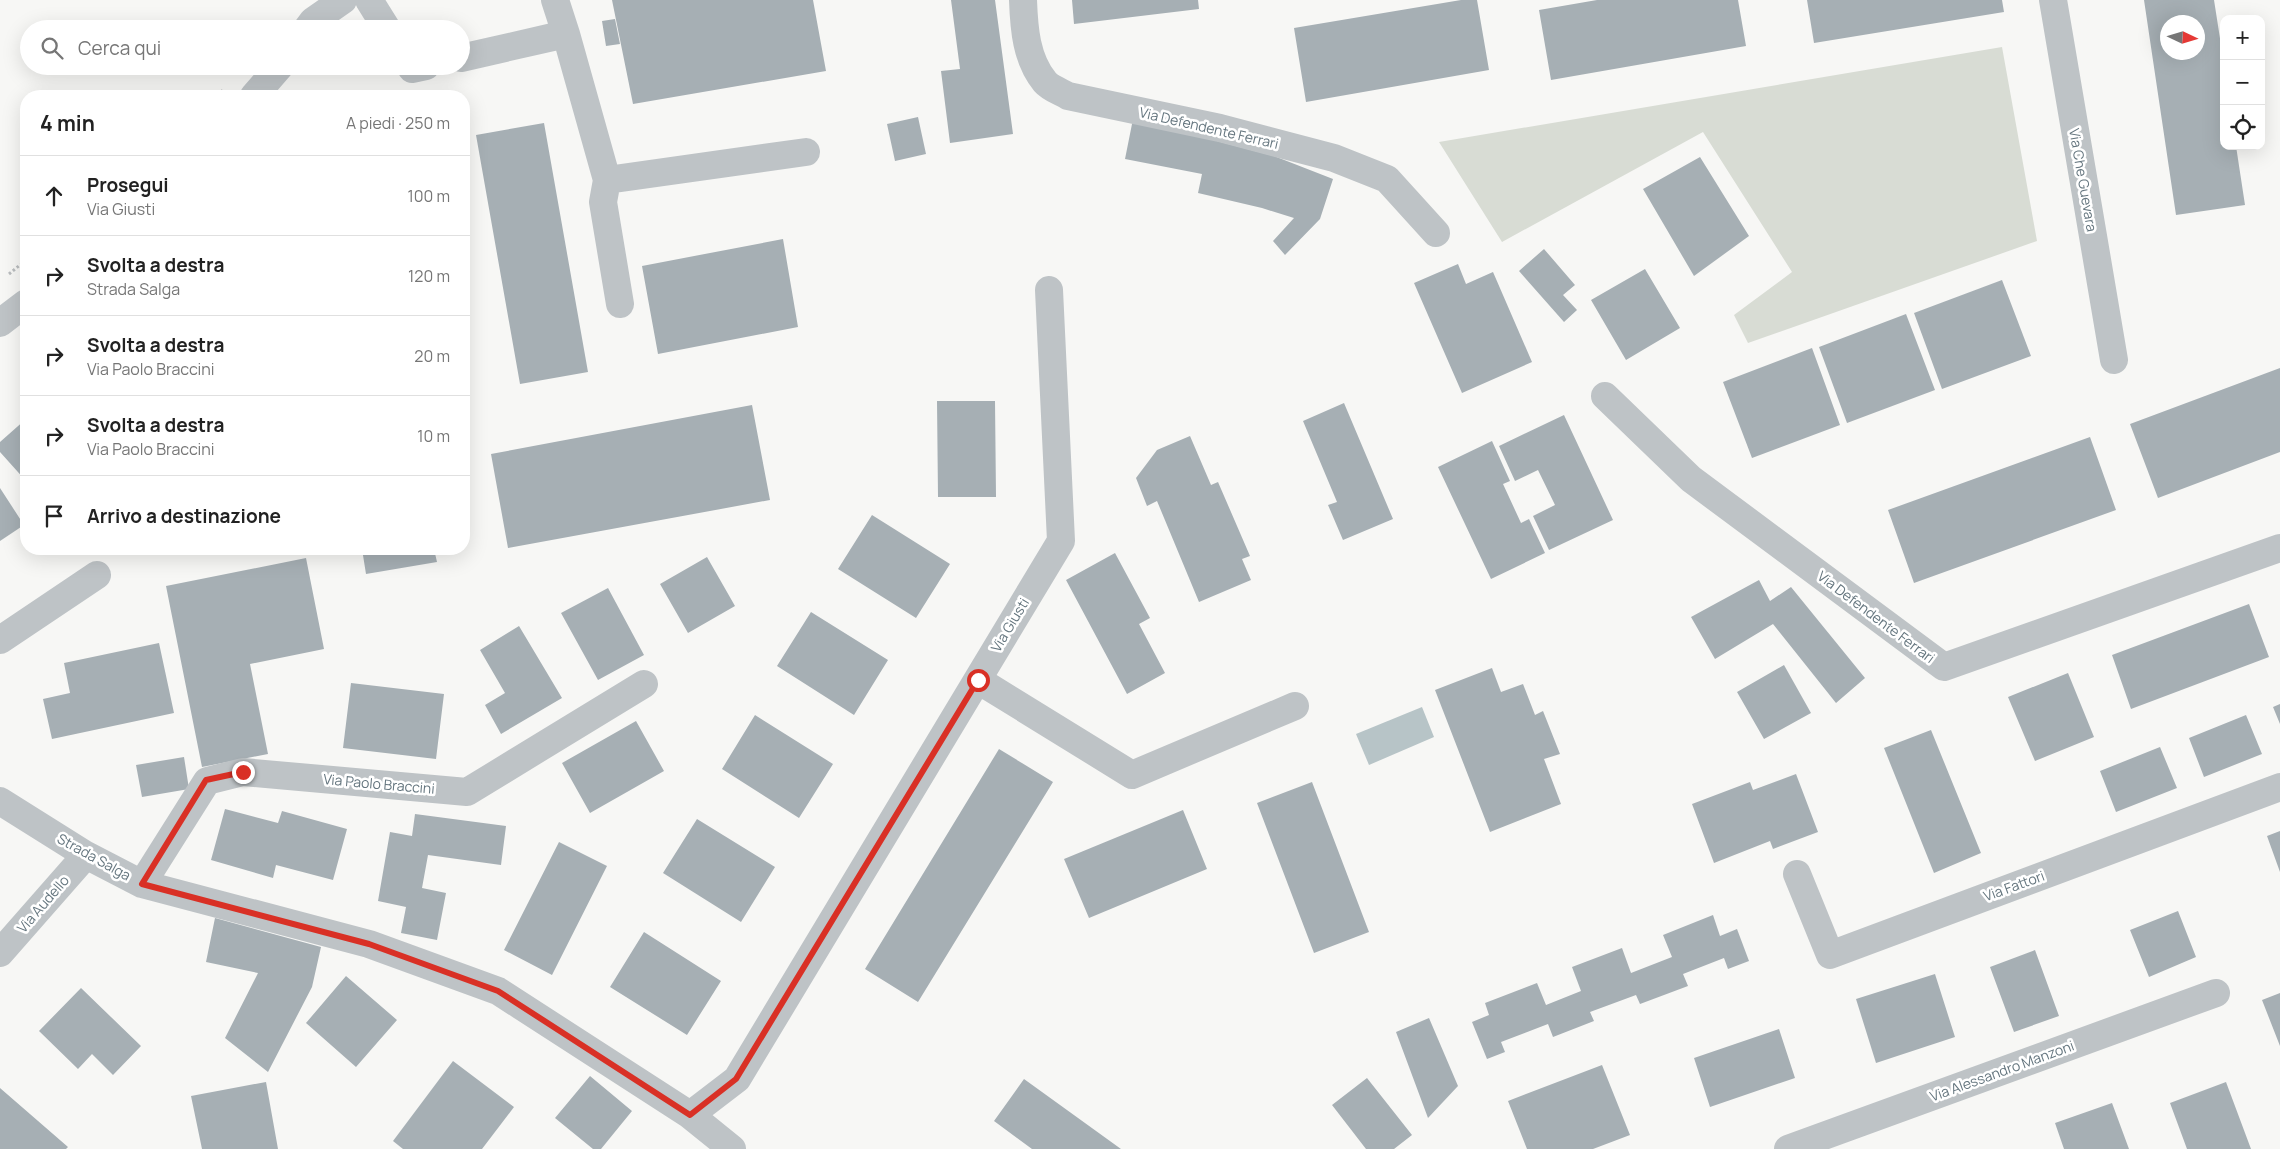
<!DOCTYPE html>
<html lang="it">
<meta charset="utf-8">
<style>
:root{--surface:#fff;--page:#f6f6f6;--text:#222;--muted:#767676;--line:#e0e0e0}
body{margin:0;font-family:Manrope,sans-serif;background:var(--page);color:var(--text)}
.controls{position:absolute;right:15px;top:15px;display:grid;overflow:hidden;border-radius:10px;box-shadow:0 5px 20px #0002}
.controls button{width:45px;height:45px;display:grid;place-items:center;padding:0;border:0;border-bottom:1px solid var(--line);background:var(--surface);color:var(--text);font:25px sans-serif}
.compass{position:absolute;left:2160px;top:15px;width:45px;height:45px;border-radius:50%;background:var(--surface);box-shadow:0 5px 20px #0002;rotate:94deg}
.stop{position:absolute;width:15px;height:15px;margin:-11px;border:4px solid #d93025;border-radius:50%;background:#fff}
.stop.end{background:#d93025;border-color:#fff;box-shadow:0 1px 5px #0008}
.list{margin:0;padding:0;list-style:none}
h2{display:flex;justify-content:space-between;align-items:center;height:65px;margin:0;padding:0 20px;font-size:21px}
h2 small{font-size:16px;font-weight:400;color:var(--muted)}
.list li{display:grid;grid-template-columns:32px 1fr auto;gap:15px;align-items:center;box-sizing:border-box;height:80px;padding:0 20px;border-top:1px solid var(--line)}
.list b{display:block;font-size:19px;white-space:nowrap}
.list p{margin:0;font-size:16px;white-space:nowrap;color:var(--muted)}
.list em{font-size:16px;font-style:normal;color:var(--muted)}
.icon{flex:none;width:28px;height:28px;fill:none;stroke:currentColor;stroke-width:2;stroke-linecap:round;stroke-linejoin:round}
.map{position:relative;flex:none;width:2280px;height:1149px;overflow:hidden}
.search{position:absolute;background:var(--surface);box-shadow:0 5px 20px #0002;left:20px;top:20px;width:450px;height:55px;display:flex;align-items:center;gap:12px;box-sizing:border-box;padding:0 18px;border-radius:28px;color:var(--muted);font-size:19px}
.panel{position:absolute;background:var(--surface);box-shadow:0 5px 20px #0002;left:20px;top:90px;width:450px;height:465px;border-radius:20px}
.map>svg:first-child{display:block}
.green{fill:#d8dcd4}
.water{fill:#b7c4c7}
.building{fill:#a6afb4;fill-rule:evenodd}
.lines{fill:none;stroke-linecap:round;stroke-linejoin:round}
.path{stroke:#b9bcbe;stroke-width:3;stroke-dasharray:2.5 2.5;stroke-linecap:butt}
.minor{stroke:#bec3c6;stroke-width:28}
.route{stroke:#d93025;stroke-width:6}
.labels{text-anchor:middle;stroke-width:5;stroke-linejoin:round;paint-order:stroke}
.street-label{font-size:14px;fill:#64757e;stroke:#fff}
</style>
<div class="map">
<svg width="2280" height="1149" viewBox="0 0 2280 1149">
<rect width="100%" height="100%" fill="#f7f7f5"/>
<path class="green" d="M2002,47L2037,241L1748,343L1734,315L1792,272L1703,132L1502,242L1439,142Z"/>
<path class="water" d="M1422,707L1434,737L1369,765L1356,734Z"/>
<path class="building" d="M612,0H813L826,71L633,104Z
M951,0H995L1013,134L950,143L941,71L960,69Z
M1072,0H1198L1199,9L1074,24Z
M1461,0H1477L1489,70L1306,102L1294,28Z
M1597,0H1738L1746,46L1551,80L1539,10Z
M1807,0H2002L2004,12L1814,43Z
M2144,0H2214L2224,64V146H2236L2245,205L2176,215ZM2168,22H2198V52H2168Z
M615,19L620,44L606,46L602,21Z
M918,117L926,154L895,161L887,124Z
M1133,119L1274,156L1333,179L1320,219L1285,255L1273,241L1294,218L1262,208L1198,193L1202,174L1125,159Z
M544,123L588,372L520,384L476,135Z
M1700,157L1749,236L1694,276L1643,189Z
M783,239L798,327L658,354L642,266Z
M1544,249L1575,285L1563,295L1577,310L1564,322L1519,271Z
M1458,264L1466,284L1493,272L1532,362L1462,393L1414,283Z
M1645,269L1680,328L1626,360L1591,300Z
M2002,280L2031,356L1942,389L1914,313Z
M1906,314L1935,390L1847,423L1819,347Z
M1812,348L1840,425L1752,458L1723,382Z
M2280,368V452L2158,498L2130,424Z
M937,401H995L996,497H938Z
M1344,403L1393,519L1343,540L1328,505L1337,502L1303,421Z
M752,405L770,500L508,548L491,454Z
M1564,415L1613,520L1549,550L1533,516L1555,505L1538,470L1515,481L1499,446Z
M26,419V481L0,452V442Z
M1190,436L1211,485L1218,482L1250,556L1242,559L1251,580L1199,602L1157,501L1147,506L1136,478L1157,450Z
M2090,437L2116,510L1914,583L1888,510Z
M1492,441L1510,481L1503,484L1521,523L1529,519L1545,553L1491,579L1438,467Z
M0,488L24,525L0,541Z
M872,515L950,564L916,618L838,569Z
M362,549H434L437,562L366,574Z
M1115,553L1150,618L1139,624L1165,673L1127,694L1066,580Z
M707,557L735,606L688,633L660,584Z
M306,558L324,649L250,664L268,754L202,767L166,586Z
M1759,580L1770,601L1791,587L1865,678L1836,703L1773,624L1715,659L1691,617Z
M608,588L644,655L598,680L561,613Z
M2249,604L2269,657L2131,709L2112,655Z
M811,612L888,660L854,715L777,666Z
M519,626L562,698L501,734L485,705L505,693L480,650Z
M159,643L174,713L52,739L43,699L70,693L64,663Z
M1784,665L1811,713L1764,739L1737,692Z
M1492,668L1501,692L1523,684L1535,715L1543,711L1560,754L1544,759L1561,804L1490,832L1435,690Z
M2068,673L2094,737L2035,761L2008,697Z
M351,683L444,694L436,759L343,748Z
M2280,704V724L2273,707Z
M755,715L833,764L799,818L722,769Z
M2246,715L2262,754L2204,777L2189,738Z
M636,721L664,771L590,813L562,763Z
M1931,730L1981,853L1934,873L1884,748Z
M2160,747L2177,788L2116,812L2100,771Z
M999,749L1053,782L918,1002L865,969Z
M184,757L189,789L142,797L136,765Z
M1796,774L1818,832L1773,849L1770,841L1714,863L1692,804L1750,782L1753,790Z
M1312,782L1369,932L1314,953L1257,803Z
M225,809L278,823L282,811L347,829L333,880L276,865L273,878L211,860Z
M1183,810L1207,869L1089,918L1064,859Z
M415,814L506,826L501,865L428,855L422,888L446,893L437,940L401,933L406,907L378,901L390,832L412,836Z
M697,819L775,867L741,922L663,873Z
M2280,831V872L2267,836Z
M559,842L607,866L552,975L504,950Z
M2178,911L2196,957L2149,977L2130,930Z
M1713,915L1720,936L1737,929L1749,961L1728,969L1724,958L1683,974L1688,986L1640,1004L1636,995L1590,1012L1594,1021L1553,1037L1548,1024L1501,1042L1505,1052L1487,1059L1472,1022L1489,1015L1485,1003L1537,983L1546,1005L1581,991L1572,967L1622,948L1631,973L1672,957L1663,935Z
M215,918L321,947L312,987L268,1072L225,1038L258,973L206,962Z
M644,932L721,981L687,1035L610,987Z
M2035,950L2059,1016L2014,1032L1990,967Z
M1935,974L1955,1037L1876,1063L1856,999Z
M346,976L397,1020L356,1067L306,1023Z
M81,988L141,1046L113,1075L92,1054L78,1069L39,1031Z
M2280,993V1046L2262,1000Z
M1429,1018L1458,1086L1428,1118L1396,1032Z
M1779,1029L1795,1078L1710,1107L1694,1058Z
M453,1061L514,1107L482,1149H403L393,1141Z
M1602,1065L1630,1135L1593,1149H1527L1508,1101Z
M590,1076L632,1111L601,1149H593L555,1118Z
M1367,1078L1412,1135L1394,1149H1366L1332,1105Z
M1024,1079L1121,1149H1032L994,1121Z
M266,1082L278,1149H202L191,1096Z
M2226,1082L2251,1149H2187L2170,1103Z
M0,1088L68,1147L66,1149H0Z
M2112,1103L2129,1149H2064L2055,1123Z"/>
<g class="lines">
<path class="path" d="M218,96L223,90
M9,274L26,260"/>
<path class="minor" d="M369,0L387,29
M555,0L566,34L607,180L603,202L620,304
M1023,0C1024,28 1026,59 1045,82C1050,88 1061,92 1068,96L1220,128L1334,158L1387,179L1436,233
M2053,0L2114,360
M307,29L313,21L343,0
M461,58L566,34
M410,66L412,69L426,66
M254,96L280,66
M607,180L806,152
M0,323L26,303
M1605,396L1691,479L1944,667L2280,548
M0,640L97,575
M978,680L1132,775L1295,706
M0,801L86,855L142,884L369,944L498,991L690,1115L732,1149
M1797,874L1830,955L2280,787
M142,884L207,781L243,772L467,792L644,684
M0,953L86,855
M690,1115L737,1079L1061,541L1049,290
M1788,1149L2216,993"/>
</g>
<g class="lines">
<path class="route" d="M243,772L206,780L142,884L369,944L498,991L690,1115L736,1079L978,680"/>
</g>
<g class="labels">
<g class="street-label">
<text transform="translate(1209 128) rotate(13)" y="5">Via Defendente Ferrari</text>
<text transform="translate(2083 180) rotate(80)" y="5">Via Che Guevara</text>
<text transform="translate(1876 617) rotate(37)" y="5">Via Defendente Ferrari</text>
<text transform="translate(1010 625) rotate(-59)" y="5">Via Giusti</text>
<text transform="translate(379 784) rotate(5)" y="5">Via Paolo Braccini</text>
<text transform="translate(94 857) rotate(29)" y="5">Strada Salga</text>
<text transform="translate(2014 886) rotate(-20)" y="5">Via Fattori</text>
<text transform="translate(43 904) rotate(-49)" y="5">Via Audello</text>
<text transform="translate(2002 1071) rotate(-20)" y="5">Via Alessandro Manzoni</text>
</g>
</g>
</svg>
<div class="controls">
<button>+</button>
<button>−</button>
<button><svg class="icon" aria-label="locate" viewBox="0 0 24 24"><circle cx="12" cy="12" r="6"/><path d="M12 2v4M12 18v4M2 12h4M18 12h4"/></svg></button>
</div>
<svg class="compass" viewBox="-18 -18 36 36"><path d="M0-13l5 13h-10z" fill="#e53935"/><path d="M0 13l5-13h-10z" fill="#767676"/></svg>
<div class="stop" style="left:978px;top:680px"></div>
<div class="stop end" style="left:243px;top:772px"></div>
<div class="search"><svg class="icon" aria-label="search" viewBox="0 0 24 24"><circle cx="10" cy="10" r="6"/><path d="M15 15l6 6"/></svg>Cerca qui</div>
<section class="panel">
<h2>4 min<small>A piedi · 250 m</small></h2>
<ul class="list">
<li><svg class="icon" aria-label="ahead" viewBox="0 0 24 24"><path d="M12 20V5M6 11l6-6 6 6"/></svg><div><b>Prosegui</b><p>Via Giusti</p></div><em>100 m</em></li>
<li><svg class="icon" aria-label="right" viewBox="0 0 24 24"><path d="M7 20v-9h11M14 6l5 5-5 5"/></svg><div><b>Svolta a destra</b><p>Strada Salga</p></div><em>120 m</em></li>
<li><svg class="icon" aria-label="right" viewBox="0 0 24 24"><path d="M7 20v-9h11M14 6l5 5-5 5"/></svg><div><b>Svolta a destra</b><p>Via Paolo Braccini</p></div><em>20 m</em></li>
<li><svg class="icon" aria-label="right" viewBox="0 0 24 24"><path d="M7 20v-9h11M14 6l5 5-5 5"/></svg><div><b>Svolta a destra</b><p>Via Paolo Braccini</p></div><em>10 m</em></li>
<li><svg class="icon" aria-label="arrive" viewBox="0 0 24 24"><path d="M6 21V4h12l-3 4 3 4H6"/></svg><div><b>Arrivo a destinazione</b></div></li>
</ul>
</section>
</div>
